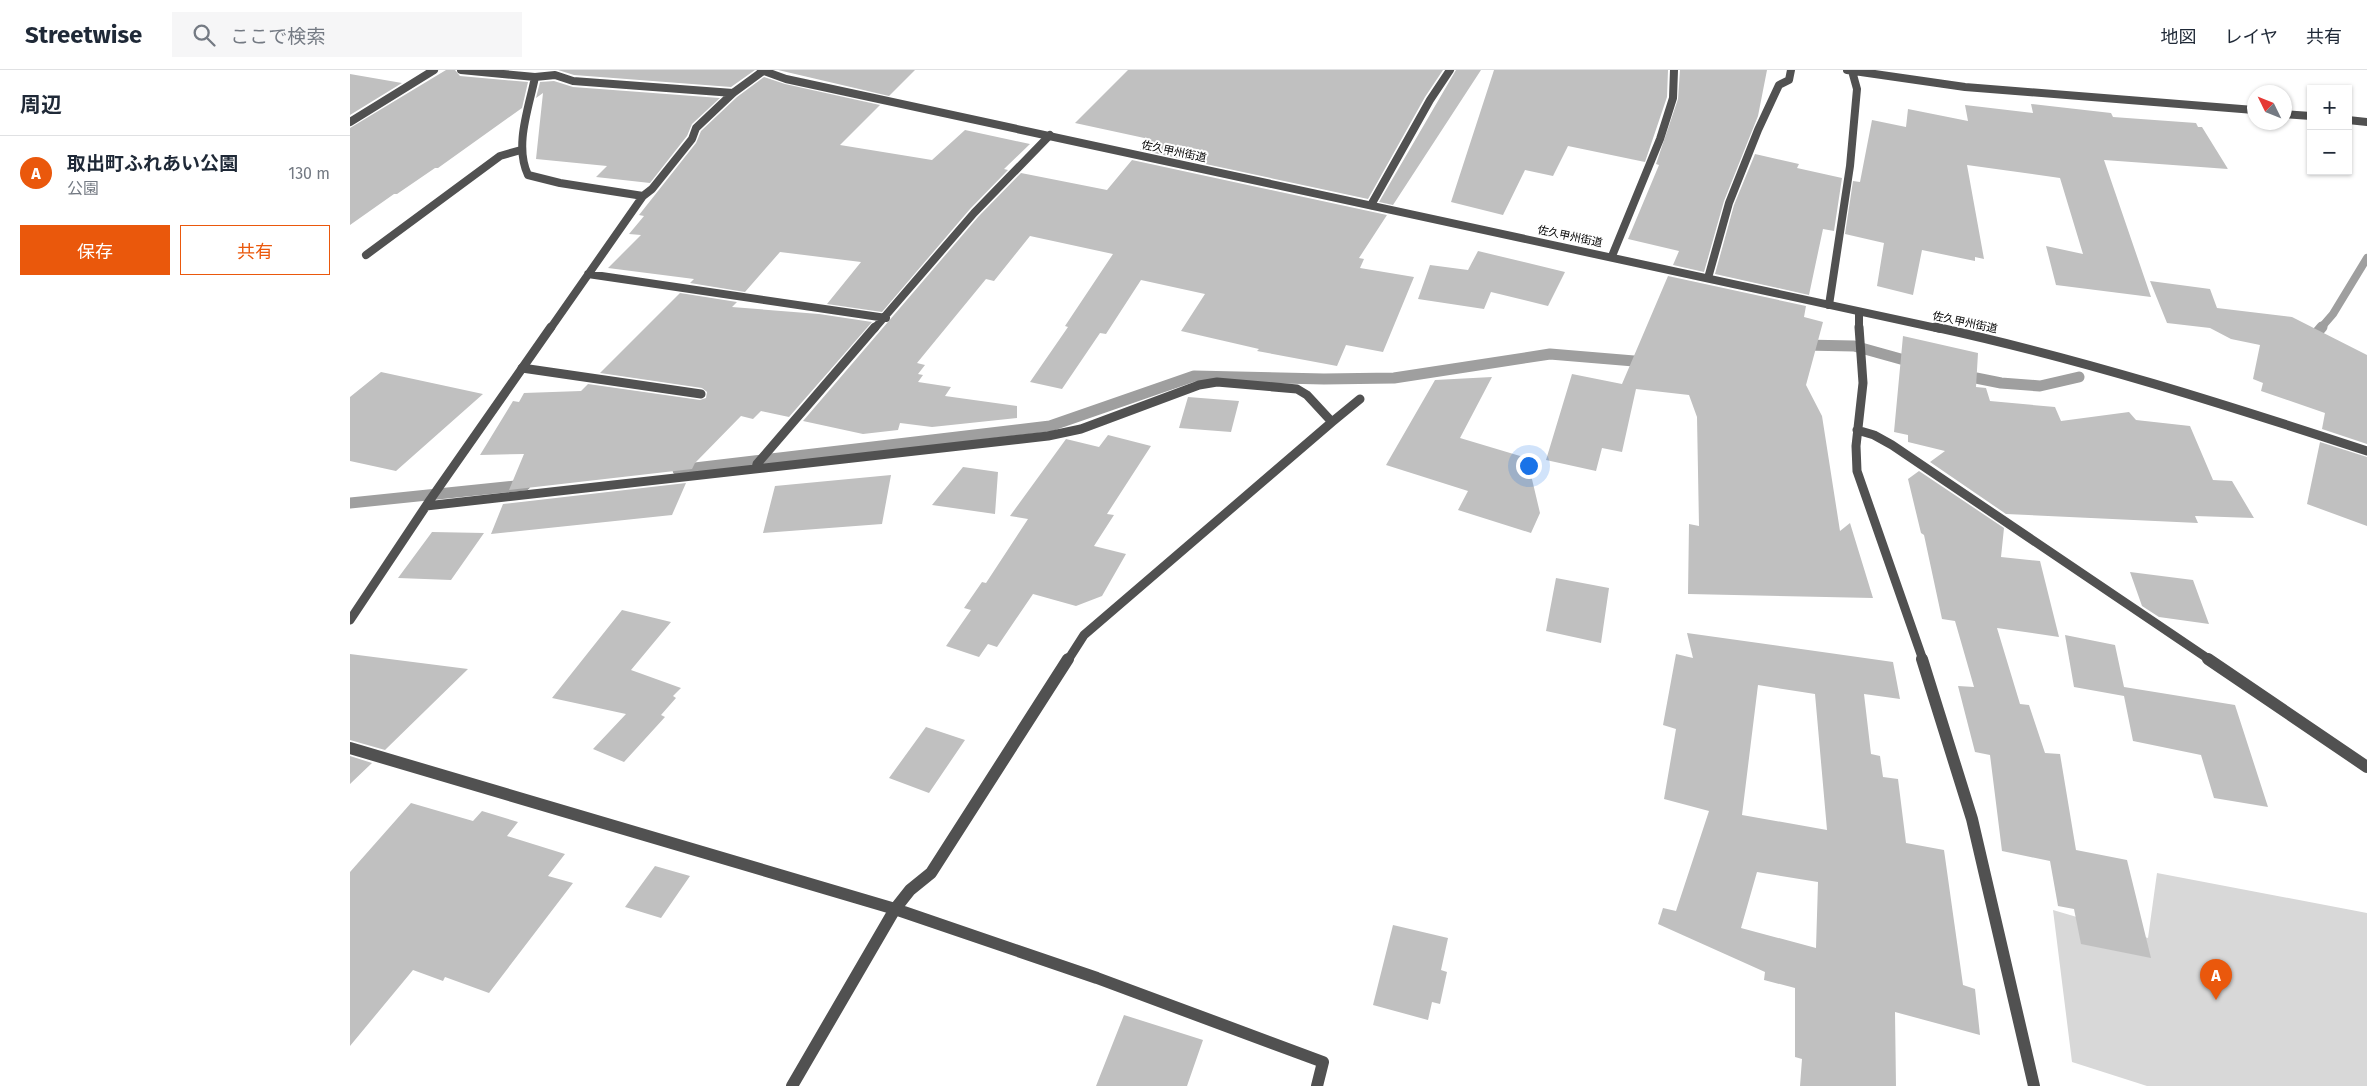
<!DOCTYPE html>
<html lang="ja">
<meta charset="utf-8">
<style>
:root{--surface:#fff;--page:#f6f6f7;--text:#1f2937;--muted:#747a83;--line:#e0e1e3;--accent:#ea580c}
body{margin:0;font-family:"Fira Sans","Noto Sans JP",sans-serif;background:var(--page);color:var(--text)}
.controls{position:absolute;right:15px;top:15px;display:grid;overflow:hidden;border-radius:0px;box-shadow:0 1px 4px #0004}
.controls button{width:45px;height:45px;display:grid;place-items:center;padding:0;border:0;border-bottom:1px solid var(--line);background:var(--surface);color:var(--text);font:25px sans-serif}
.compass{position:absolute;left:1897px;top:15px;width:45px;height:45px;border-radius:50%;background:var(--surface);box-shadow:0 1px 4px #0004;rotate:313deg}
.you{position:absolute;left:1178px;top:395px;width:18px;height:18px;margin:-12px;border:4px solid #fff;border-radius:50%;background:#1a73e8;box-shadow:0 0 0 8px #1a73e833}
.badge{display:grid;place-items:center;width:32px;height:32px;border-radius:50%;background:var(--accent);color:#fff;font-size:16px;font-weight:700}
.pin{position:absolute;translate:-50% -41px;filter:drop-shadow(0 1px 2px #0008)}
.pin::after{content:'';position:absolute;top:26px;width:18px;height:15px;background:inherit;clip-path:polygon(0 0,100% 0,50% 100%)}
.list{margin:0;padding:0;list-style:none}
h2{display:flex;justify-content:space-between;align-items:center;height:65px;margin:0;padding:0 20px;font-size:21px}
h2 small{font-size:16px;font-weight:400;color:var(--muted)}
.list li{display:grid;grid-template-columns:32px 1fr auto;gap:15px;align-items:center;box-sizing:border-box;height:75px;padding:0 20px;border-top:1px solid var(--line)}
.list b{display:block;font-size:19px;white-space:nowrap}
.list p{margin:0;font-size:16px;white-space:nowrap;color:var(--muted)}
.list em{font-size:16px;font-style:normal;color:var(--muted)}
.actions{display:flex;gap:10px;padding:15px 20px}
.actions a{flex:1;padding:11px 0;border:1px solid var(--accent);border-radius:0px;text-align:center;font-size:18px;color:var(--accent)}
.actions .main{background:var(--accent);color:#fff}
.icon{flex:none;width:28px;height:28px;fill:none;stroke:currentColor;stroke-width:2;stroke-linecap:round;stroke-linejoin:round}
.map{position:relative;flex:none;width:2017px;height:1016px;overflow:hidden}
header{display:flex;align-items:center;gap:30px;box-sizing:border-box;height:70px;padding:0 25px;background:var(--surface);border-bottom:1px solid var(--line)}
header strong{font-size:24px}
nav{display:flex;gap:28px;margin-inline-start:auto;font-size:18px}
.search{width:350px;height:45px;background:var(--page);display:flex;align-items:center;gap:12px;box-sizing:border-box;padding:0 18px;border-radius:0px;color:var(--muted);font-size:19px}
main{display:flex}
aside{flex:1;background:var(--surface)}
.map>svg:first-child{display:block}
.green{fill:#d8d8d8}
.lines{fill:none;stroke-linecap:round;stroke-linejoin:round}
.stream-far1{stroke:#9f9f9f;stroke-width:8}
.stream{stroke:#9f9f9f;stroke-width:11}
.building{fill:#c0c0c0;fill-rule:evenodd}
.service{stroke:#515151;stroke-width:9}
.minor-far2{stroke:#515151;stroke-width:8}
.minor-far1{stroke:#515151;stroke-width:9}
.minor{stroke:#515151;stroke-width:12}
.tertiary-far1{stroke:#515151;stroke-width:8}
.tertiary{stroke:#515151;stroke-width:9}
.labels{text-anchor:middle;stroke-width:4;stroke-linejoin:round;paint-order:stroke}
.far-street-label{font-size:11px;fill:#000;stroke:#fff}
</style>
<header>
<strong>Streetwise</strong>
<div class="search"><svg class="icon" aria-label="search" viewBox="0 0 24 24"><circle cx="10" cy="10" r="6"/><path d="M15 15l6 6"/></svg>ここで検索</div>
<nav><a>地図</a><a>レイヤ</a><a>共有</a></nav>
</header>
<main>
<aside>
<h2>周辺<small></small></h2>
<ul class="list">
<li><span class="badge">A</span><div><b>取出町ふれあい公園</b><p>公園</p></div><em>130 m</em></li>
</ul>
<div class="actions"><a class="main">保存</a><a>共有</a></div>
</aside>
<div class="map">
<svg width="2017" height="1016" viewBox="0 0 2017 1016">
<rect width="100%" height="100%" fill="#fff"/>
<path class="green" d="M1807,803L2017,843V1016H1797L1722,992L1703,840L1798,868Z"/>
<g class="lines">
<path class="stream-far1" d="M1970,259L1983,244L2017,188"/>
<path class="stream" d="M1960,271L1972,257
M1453,275L1504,276L1565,293
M1611,305L1651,313L1690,316L1729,307
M328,400L700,356L844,306L974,309L1044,308L1200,284L1296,292
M0,433L175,415"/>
</g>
<path class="building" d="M96,0H105L110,6L178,12L172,38L88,98H85L47,124H44L0,155V58Z
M208,0H405L381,17L224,5Z
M428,0H565L539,26Z
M778,0H1093L1075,27L1018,129L790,80L799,69L725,53Z
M1106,0H1131L1043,135L1029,132Z
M1144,0H1318L1317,27L1295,92L1218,76L1203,106L1175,100L1153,145L1101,132Z
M1330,0H1417L1408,46L1374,131L1354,202L1323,195L1329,181L1278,169L1309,95L1306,94L1328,29Z
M0,4L52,13L0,45Z
M414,7L435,14L530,35L490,75L582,90L615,60L680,74L654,99L658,100L620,139L532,242L477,234L511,192L430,182L395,222L340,213L344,209L258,198L291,165L279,164L294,146L289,145L346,73L351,61L387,27Z
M204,11L223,17L370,28L342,54L337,66L300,113L246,107L257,96L186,89L193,23L186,28L190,12Z
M1681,34L1761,43L1763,47L1846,53L1848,57H1852L1878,99L1754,90L1801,227L1706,215L1696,176L1733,184L1710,108L1617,95L1634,189L1625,187V191L1572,180L1563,225L1527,216L1534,173L1495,164L1503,111L1510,112L1522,50L1556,57L1558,39L1618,51L1615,35L1683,43Z
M1405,84L1449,94L1447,98L1492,108L1484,161L1473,159L1459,225L1365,204L1384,135Z
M782,90L1037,145L1009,188L1014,189L1010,198L1064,207L1033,282L996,275L987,296L907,281L909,279L831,261L855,224L791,210L756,264L750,263L712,319L680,312L718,257L715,256L763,184L680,166L644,211L636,209L567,293L575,295L568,304L573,305L568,312L601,317L595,326L667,336V348L582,357L550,353L548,360L513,364L453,351L628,147L671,103L757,120Z
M1128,181L1215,202L1198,236L1141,222L1134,239L1068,229L1080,195L1118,200Z
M1318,206L1456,236L1454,247L1473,252L1456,315L1472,346L1490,461L1500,453L1523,528L1338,524L1339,454L1349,456L1347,347L1339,325L1286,319L1272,382L1252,378L1246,401L1196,390L1222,304L1272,314Z
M1800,211L1860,219L1867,238L1942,247L2017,285V374L1972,359L1975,343L1911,321L1913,313L1903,309L1910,275L1881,269L1860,258L1817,253Z
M330,223L387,232L382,237L469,244L522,252L439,347L411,341L403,349L391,346L345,393L342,399L159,420L174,384L130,385L163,331L169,332L174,323L231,321L238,314L350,330L356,328L357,322L352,318L250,303Z
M1553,266L1628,283L1626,317L1636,318L1640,331L1705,337L1711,351L1779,342L1786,350L1840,356L1863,410L1882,411L1904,448L1845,446L1848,453L1656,444L1580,392L1595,381L1558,372V365L1544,362Z
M31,302L133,324L46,401L0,391V327Z
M1142,307L1110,368L1177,388L1190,443L1181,463L1108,440L1118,421L1036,395L1085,310Z
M838,327L889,331L881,362L829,358Z
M758,365L801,376L757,444L764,445L744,476L776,484L752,526L726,536L683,524L647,577L638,574L629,587L596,576L621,540L614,538L632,512L636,513L678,449L660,446L716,369L749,377Z
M1970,372L2017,387V456L1957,434Z
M613,397L648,402L645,444L582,435Z
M1569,401L1654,458L1651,487L1690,491L1709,567L1647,558L1670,634L1679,635L1695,683L1710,684L1726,780L1777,790L1801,888L1731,874L1724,839L1708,836L1700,791L1652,781L1640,685L1625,682L1608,616L1624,617L1605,551L1592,549L1574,465L1571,463L1558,409Z
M541,405L532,454L413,463L425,416Z
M336,413L322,445L141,464L153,434Z
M82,462L134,463L101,510L48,508Z
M1780,502L1843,510L1859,554L1809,547L1792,536Z
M1206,508L1259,518L1251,573L1196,561Z
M272,540L321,552L281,600L331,618L323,626L326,628L311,645L315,647L274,692L243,679L276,644L202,628Z
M1337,563L1543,592L1550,629L1514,624L1521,684L1530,686L1533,707L1548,709L1556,773L1594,780L1613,915L1625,919L1630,965L1545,942L1546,1016H1450L1452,989L1445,987V918L1414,910L1415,902L1308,854L1313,838L1326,841L1359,741L1314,729L1326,659L1313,655L1326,584L1343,588ZM1408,615L1465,624L1477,760L1392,745ZM1407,802L1468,812L1466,878L1391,858Z
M1715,565L1765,575L1774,617L1885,635L1918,737L1864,728L1851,685L1783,671L1774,626L1724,617Z
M0,584L118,599L35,680L0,670Z
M576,657L615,670L579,723L539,708Z
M0,686L22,693L0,714Z
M61,733L123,751L132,741L168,752L157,766L215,784L198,806L223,813L139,923L95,907L93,911L63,900L0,976V802Z
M305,796L340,806L311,848L275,837Z
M1043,855L1098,868L1091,900L1097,902L1090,934L1082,932L1078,950L1023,935Z
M774,945L853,970L837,1016H746Z"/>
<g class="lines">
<path class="service" d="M172,298L351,324"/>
<path class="minor-far2" d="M111,0L185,7C179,38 164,75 178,105L210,113L293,126
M1497,0L1615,17L1904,40
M185,7L205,5L223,11L383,23
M1934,44L1961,46
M1998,50L2017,52
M0,52L84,0
M1021,135L1080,30L1100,0
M16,185L150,86L171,80
M1262,186L1310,69L1323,28L1324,0
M238,204L536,248
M1358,208L1379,133L1408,60L1429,15L1439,10L1441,0
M1479,235L1500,96L1507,19L1502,1
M1509,242V259
M200,259L293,126L302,119L342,69L346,58L383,23L413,1
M524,259L624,143L700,65"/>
<path class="minor-far1" d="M1509,257L1513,313L1506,376L1507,401L1573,590
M982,352L1010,329
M1507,360L1524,365L1542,375L1860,590
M406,398L407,394L525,257
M76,436L698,366L731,359L849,315L867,312L947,319L957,325L982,352L734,565L718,590
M0,550L80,430L201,257"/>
<path class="minor" d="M1572,589L1622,749L1684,1016
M1858,589L2017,697
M0,678L545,839L747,908L973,992L967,1016
M442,1016L545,839L560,820L581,803L718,589"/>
<path class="tertiary-far1" d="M411,0L436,9L1591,259"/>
<path class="tertiary" d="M1585,257C1732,289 1874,334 2017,381"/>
</g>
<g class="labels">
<g class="far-street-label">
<text transform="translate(824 81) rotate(12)" y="4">佐久甲州街道</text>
<text transform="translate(1220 166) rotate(12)" y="4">佐久甲州街道</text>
<text transform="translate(1615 252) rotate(12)" y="4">佐久甲州街道</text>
</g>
</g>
</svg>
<div class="controls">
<button>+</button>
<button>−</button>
</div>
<svg class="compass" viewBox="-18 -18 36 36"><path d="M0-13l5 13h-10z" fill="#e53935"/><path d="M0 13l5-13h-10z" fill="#747a83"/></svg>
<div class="you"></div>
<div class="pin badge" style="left:1866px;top:930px">A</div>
</div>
</main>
